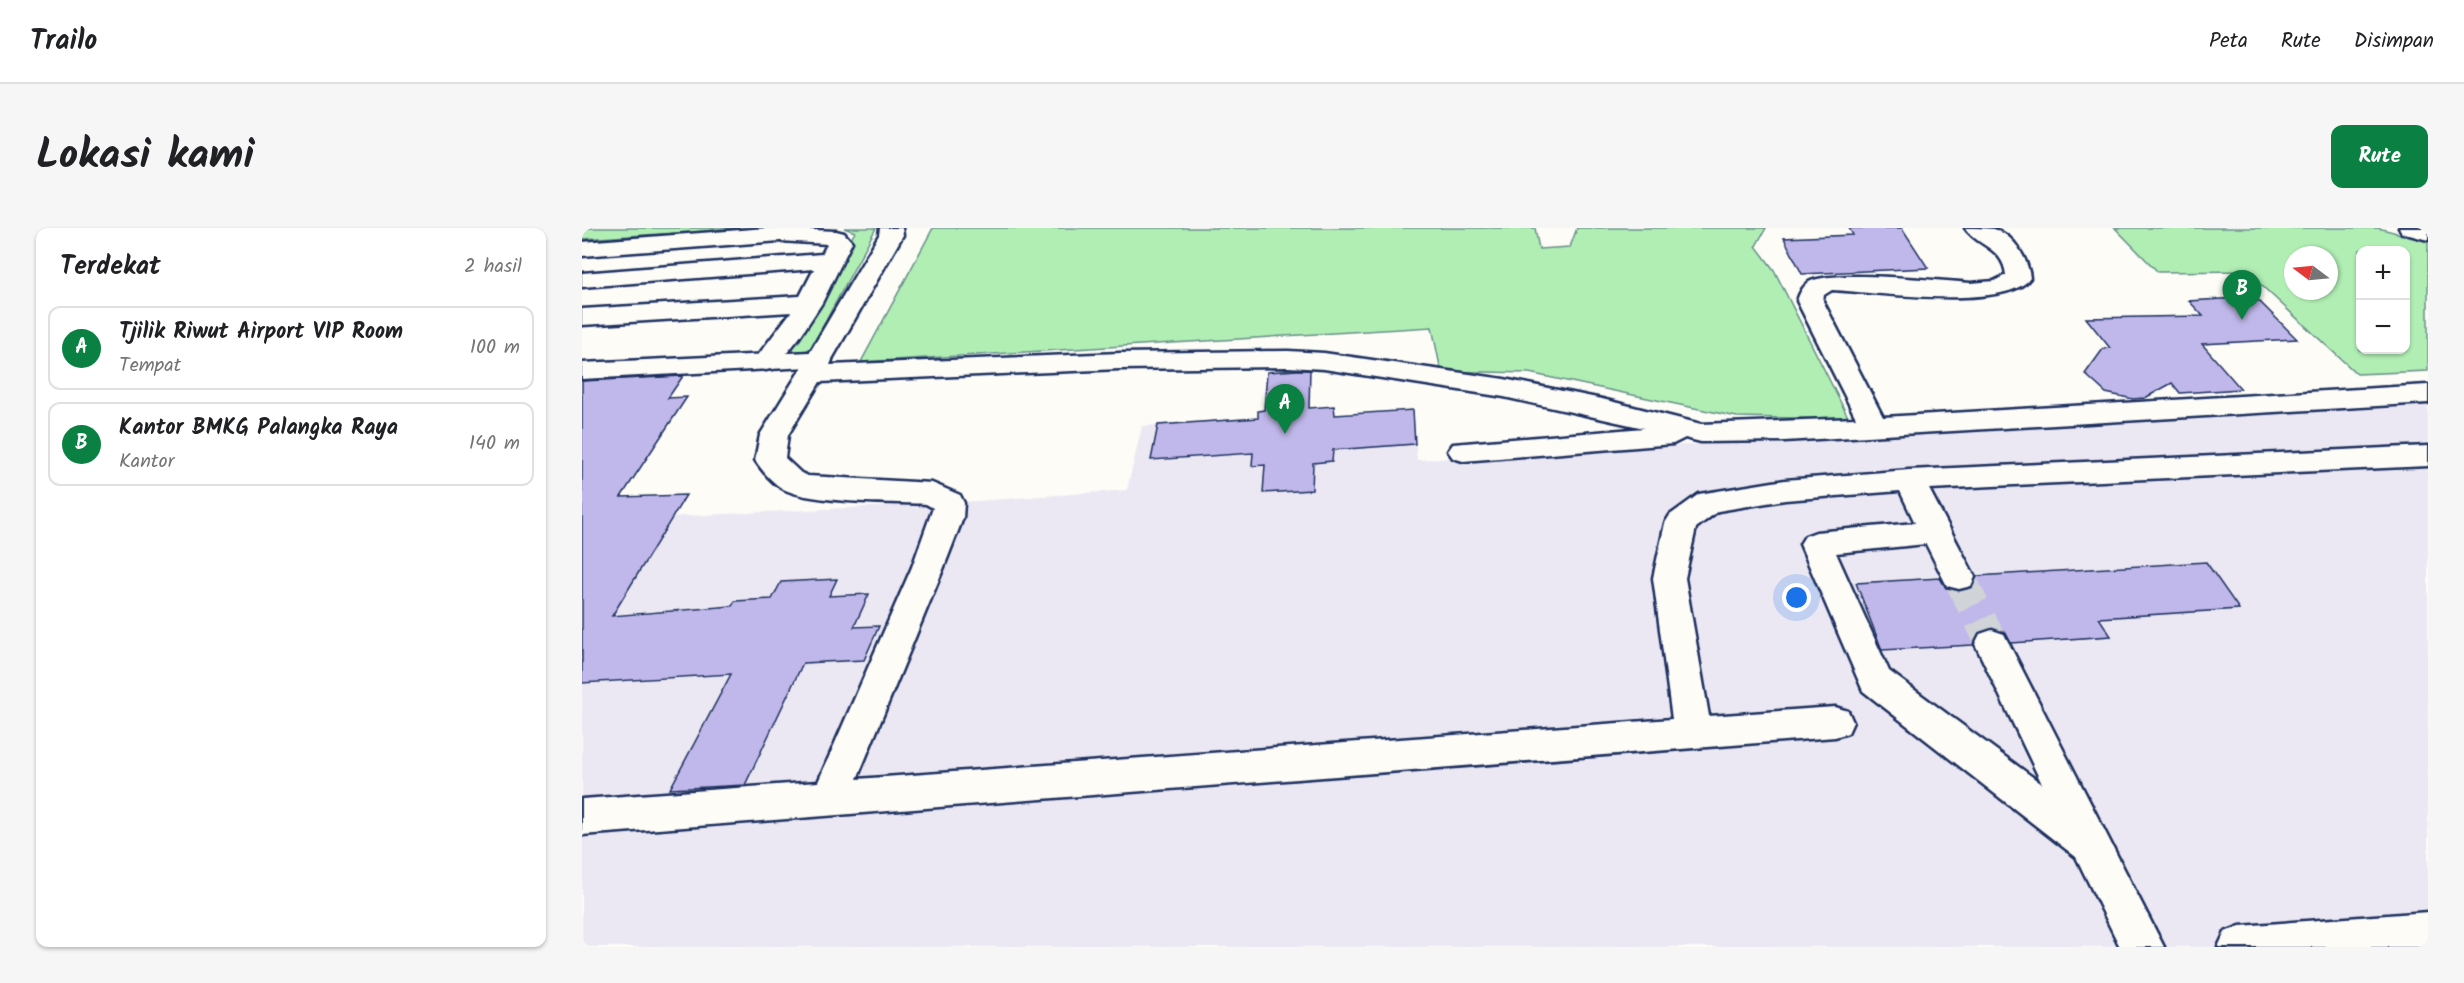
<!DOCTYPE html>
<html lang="id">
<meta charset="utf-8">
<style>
:root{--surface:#fff;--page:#f6f6f6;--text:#202124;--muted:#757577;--line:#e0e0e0;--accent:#0b8043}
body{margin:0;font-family:Kalam,sans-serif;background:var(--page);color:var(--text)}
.controls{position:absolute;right:18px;top:18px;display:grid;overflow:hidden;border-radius:12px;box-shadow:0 2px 4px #0004}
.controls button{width:54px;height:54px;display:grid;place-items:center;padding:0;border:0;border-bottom:2px solid var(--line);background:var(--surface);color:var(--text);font:30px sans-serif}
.compass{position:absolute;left:1702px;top:18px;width:54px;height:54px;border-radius:50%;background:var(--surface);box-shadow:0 2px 4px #0004;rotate:286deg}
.you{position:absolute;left:1215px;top:370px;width:21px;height:21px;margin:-15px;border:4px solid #fff;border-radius:50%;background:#1a73e8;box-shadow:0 0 0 9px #1a73e833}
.badge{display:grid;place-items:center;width:39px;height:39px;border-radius:50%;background:var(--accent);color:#fff;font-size:20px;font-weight:700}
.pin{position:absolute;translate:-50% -50px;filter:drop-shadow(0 2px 3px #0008)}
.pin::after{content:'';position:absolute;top:32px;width:21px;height:18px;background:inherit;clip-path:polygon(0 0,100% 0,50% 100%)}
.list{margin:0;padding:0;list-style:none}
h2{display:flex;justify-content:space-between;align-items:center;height:78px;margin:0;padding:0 24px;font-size:26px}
h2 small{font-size:20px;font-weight:400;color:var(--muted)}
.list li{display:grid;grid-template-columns:39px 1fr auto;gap:18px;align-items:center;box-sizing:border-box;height:84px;margin:0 12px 12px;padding:0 12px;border:2px solid var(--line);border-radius:12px}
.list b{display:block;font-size:22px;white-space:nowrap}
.list p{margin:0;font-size:20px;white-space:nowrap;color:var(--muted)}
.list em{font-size:20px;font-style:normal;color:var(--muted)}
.map{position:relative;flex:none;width:1846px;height:719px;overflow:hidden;border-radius:12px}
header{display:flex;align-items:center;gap:36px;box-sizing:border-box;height:84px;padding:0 30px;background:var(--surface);border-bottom:2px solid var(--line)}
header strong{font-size:28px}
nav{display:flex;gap:33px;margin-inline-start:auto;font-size:21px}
.intro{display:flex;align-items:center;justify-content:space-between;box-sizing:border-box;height:144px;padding:0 36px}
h1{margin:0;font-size:42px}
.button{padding:15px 27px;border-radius:12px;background:var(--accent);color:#fff;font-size:21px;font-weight:700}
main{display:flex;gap:36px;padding:0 36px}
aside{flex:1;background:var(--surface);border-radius:12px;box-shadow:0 2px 4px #0004}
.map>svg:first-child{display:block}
.built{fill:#ebe8f3}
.green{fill:#b1eeb4;stroke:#668e89;stroke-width:1.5;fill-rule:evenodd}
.building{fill:#c0b8ea;stroke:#1b2f5e;stroke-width:1.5}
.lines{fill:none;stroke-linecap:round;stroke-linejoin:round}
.minor-tunnel{stroke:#d0d3d8;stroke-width:32;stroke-dasharray:32 16;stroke-linecap:butt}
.minor-casing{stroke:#1b2f5e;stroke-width:5}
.major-casing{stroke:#1b2f5e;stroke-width:5}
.minor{fill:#fdfcf7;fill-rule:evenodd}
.major{fill:#fdfcf7;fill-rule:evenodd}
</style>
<header>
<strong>Trailo</strong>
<nav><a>Peta</a><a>Rute</a><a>Disimpan</a></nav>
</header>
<div class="intro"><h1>Lokasi kami</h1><a class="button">Rute</a></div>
<main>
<aside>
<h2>Terdekat<small>2 hasil</small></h2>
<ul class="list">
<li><span class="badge">A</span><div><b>Tjilik Riwut Airport VIP Room</b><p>Tempat</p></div><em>100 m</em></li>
<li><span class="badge">B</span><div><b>Kantor BMKG Palangka Raya</b><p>Kantor</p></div><em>140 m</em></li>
</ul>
</aside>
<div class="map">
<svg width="1846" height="719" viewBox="0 0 1846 719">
<rect width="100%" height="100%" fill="#fdfcf7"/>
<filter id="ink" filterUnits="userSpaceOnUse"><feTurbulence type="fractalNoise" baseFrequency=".0167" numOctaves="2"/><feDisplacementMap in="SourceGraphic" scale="12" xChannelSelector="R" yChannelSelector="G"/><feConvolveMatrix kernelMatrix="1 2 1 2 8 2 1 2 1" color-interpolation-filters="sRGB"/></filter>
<g filter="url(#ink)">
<path class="built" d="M728,141L727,180L752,178L753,187L831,182L835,232L1283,207L1846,171V719H0V151L104,145L87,169H105L24,292L367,275L545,262L560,198L675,190L676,183L682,182L685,144Z"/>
<path class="green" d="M0,0H173L0,11Z
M262,0H294L229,120L221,124H213L210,119L273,4Z
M351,0H953L957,21L988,19L995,0H1184L1174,18L1192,42L1267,191L1155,189L947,145L859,143L850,99L279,134Z
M1533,0H1796L1846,13V143L1775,146L1664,43L1576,44ZM1824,22V122H1778V22ZM1711,27H1747V63H1711Z"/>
<path class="building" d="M1267,0H1320L1346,40L1220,46L1202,10L1271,7Z
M1673,69L1715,111L1620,116L1659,161L1598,165L1590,155L1563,170L1551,171L1524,165L1503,146L1521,121L1528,120L1504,90L1621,88L1607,73Z
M715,142H728L727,180L752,178L753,187L831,182L833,216L751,222L750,233L731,235L730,262L681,265L683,237L670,238L671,225L569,232L576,197L676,190V183L682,182L685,144Z
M101,148L86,170L105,169L39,269L104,267L30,388L150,378L153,373L190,371L199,354L255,351L247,368L287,366L272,399L297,398L282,432L221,435L163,557L88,561L149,446L0,455V153Z
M1624,334L1657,381L1517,390L1529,408L1429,415L1423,404L1409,400L1396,405L1391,417L1300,422L1274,355L1358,350L1364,360L1378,363L1391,359L1395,348Z"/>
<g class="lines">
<path class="minor-tunnel" d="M1377,349L1410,416"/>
<defs>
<path id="minor" d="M185,0L254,3L262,5L270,14L240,75L217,110L193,140L184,142L175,140L171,134L209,84L0,97V81L218,68L232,41L0,59V45L240,26L245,16L198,13L0,28V14Z
M1383,0C1391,0 1404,0 1412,1C1432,7 1446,31 1448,50C1426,83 1289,64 1250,62L1242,67L1241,73L1301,189L1846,157V175L1202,213L1119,214L1103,210L1091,216L881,233L871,230L866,223L871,216L1062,200L922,169L742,141L706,139L538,141L238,154L206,207L203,230L219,245L226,248L350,255L378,267L382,275L381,290L362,339L275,551L1090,491L1071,350L1083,295L1088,287L1117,266L1203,252L1327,242L1846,218V238L1347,261L1393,349L1389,358L1377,361L1365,358L1344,316L1254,325L1307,443L1460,556L1393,416L1398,406L1410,402L1422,406L1582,719H1538L1494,629L1281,463L1218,316L1223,308L1234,304L1333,295L1318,263L1203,272L1136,283L1114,300L1103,350L1127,488L1253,479L1266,483L1271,494L1266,505L1253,509L0,607V571L236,554L330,339L351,280L344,276C311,274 223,276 198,259C189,253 179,241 173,232L178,207L228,126L237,124L246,126L250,132L248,137L538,125L706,123L742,125L922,151L1020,171L1119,196L1274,190L1215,73C1217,66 1221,58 1227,54C1250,41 1358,53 1389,55L1412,53L1424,47C1421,19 1396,19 1383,0Z
M1817,0H1846V12L1820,5Z
M1846,684V719H1636L1643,704L1658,698Z"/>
<path id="major" d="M298,0H320L321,7L246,138L0,151V135L228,124L297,7Z"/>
</defs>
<use href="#minor" class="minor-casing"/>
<use href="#major" class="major-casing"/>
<use href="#minor" class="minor"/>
<use href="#major" class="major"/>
</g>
</g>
</svg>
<div class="controls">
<button>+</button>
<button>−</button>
</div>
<svg class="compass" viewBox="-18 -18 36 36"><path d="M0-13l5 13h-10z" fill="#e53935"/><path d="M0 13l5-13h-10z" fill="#757577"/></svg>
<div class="you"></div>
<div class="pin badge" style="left:703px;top:206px">A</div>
<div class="pin badge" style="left:1660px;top:92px">B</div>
</div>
</main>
